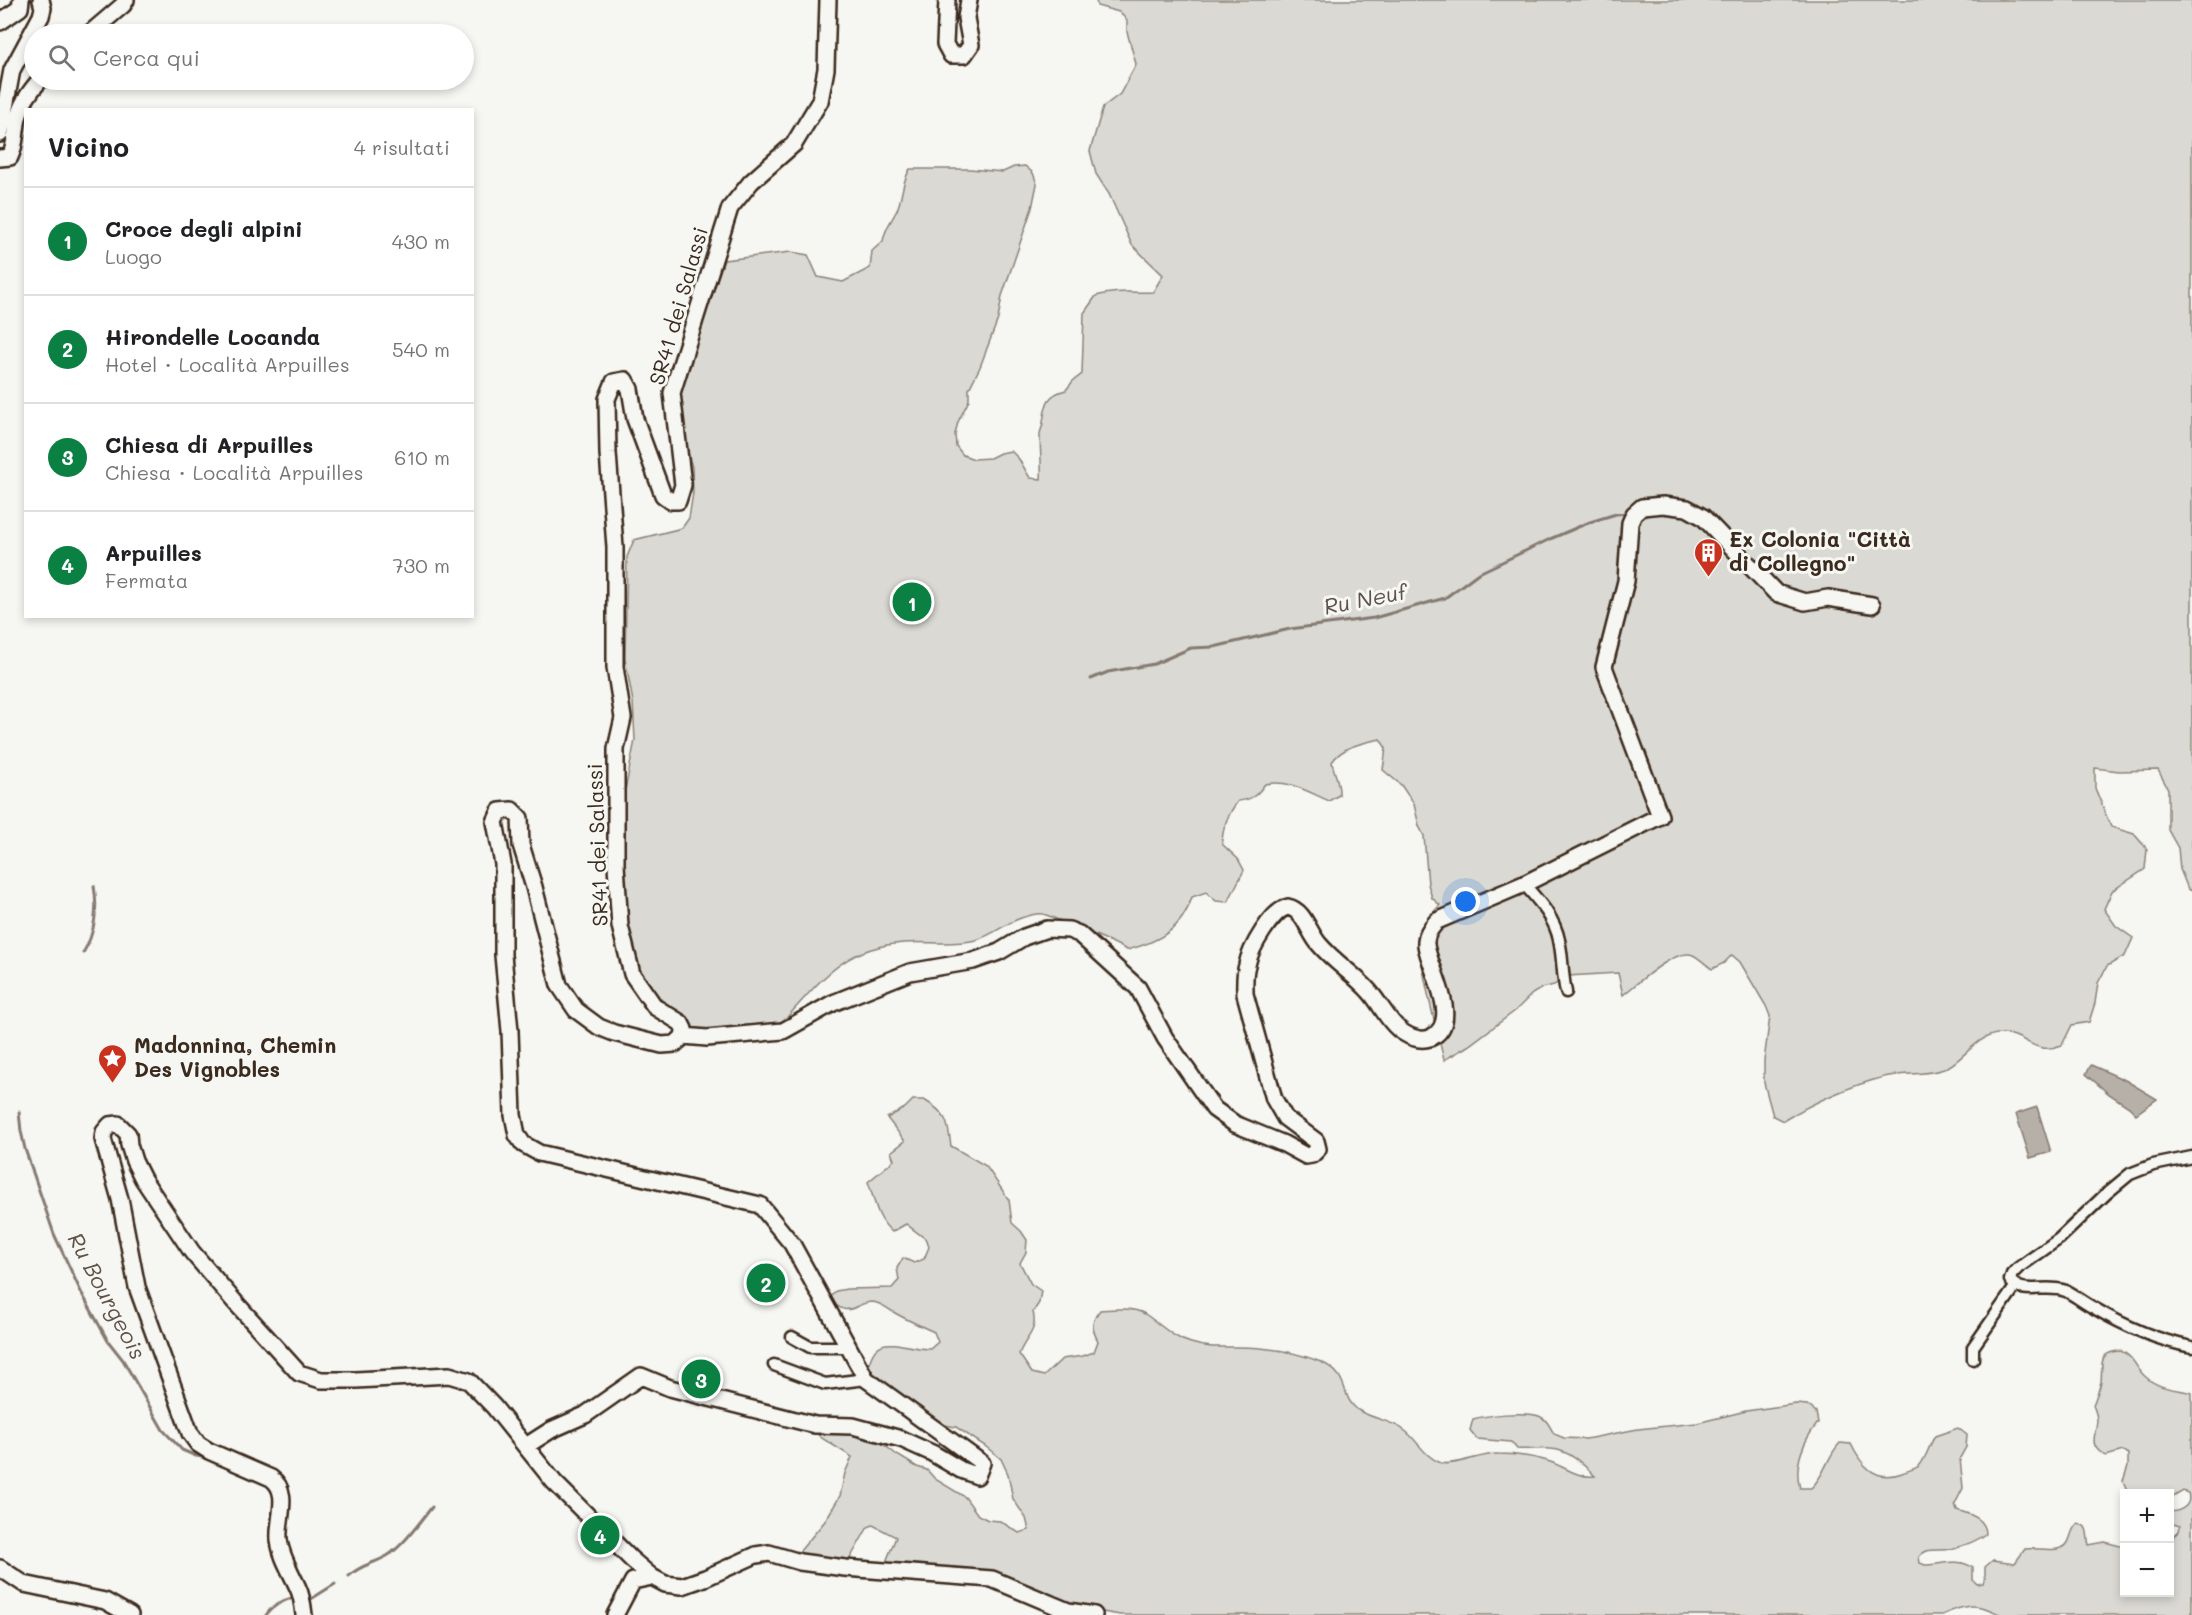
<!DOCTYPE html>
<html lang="it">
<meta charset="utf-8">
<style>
:root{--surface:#fff;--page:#f2f2f2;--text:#202124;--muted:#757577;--line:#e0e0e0;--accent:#0b8043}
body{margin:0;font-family:Mali,sans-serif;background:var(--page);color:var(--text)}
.controls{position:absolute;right:18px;bottom:18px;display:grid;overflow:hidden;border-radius:0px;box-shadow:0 3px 9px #0003}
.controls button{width:54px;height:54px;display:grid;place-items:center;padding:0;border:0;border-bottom:2px solid var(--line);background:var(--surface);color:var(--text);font:30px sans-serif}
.you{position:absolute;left:1466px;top:902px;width:21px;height:21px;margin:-15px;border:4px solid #fff;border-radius:50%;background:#1a73e8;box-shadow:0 0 0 9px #1a73e833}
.badge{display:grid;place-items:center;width:39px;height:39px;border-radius:50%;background:var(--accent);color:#fff;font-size:20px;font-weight:700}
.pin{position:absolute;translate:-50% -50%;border:3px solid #fff;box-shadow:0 2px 6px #0006}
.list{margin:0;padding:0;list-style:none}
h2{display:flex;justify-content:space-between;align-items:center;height:78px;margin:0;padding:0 24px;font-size:26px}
h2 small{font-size:20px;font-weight:400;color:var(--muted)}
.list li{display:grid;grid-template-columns:39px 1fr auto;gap:18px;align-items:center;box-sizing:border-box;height:108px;padding:0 24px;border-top:2px solid var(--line)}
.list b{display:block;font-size:22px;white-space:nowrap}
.list p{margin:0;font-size:20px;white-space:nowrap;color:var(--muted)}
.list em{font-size:20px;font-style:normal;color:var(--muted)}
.icon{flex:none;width:33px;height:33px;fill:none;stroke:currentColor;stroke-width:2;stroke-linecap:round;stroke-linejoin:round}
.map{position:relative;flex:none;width:2192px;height:1615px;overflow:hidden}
.search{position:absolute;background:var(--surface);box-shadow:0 3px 9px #0003;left:24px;top:24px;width:450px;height:66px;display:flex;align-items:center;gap:15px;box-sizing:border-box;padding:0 21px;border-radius:33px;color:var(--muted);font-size:22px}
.panel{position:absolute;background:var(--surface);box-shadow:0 3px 9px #0003;left:24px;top:108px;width:450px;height:510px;border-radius:0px}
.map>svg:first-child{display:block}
.green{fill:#dad9d3;stroke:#8a8278;stroke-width:1.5}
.water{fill:#b6b0a9;stroke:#857a71;stroke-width:1.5}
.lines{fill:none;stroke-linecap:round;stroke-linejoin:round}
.stream{stroke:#857a71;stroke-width:3}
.street-casing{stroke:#3b2a1e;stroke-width:15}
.secondary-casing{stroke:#3b2a1e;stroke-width:20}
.street{stroke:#f6f6f2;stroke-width:10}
.secondary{stroke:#f6f6f2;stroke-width:15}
.labels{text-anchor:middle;stroke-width:6;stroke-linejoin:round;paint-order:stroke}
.street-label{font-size:21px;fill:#3b2a1e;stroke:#f6f6f2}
.poi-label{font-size:21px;font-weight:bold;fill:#3b2a1e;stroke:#f6f6f2;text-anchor:start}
.water-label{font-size:22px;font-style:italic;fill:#605248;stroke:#f6f6f2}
</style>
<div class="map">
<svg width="2192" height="1615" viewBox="0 0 2192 1615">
<rect width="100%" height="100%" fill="#f6f6f2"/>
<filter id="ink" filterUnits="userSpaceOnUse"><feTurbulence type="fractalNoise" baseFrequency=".0167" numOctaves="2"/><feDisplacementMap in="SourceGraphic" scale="12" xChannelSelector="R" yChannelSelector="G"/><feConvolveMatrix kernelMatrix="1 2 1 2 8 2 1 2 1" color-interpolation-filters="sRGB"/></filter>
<g filter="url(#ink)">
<path class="green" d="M1096,0H2192V891L2188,889L2180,869L2178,848L2168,830V789L2158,770L2119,771L2095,768V788L2111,827L2134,834L2147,849L2145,869L2112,891L2104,909L2116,926L2133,938L2125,956L2107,966L2098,983L2095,1003L2089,1022L2072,1025L2062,1045C2031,1057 2026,1031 1997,1034C1975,1037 1963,1061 1944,1069C1925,1076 1903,1072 1884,1077C1850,1086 1814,1102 1783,1121L1773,1116L1764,1083V1061L1770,1016L1766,1006L1740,962L1732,955L1724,963L1712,969C1706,965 1698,957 1693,955C1675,948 1637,984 1623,995L1618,973L1567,976L1554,985L1542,988L1532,994L1515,1011L1468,1046L1444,1060C1438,1034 1415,953 1421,932C1423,921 1433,913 1440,905L1432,898L1428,884L1424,836L1419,826L1414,804L1401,785L1383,770L1386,748L1380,739C1362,743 1343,746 1332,762C1334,774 1340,782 1339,795L1329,801C1308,792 1289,779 1265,784C1257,795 1252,800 1238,801C1228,814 1222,828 1222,844L1238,859L1244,870L1228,902L1216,901L1206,892L1192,897C1182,930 1158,942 1127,950C1107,939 1086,931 1064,922C1058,920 1050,916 1043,914C1037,913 1027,916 1021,918C1006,923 993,935 976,940C951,946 927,941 903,943C839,948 819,984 778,1027L700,1033L656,1001L635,964L624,914L623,863L624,796L635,740L633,702L625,658L627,557L634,540L682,528L689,518L693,493L692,467L684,439L679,408L681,379L724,260L791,252L808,255L818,277L843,282L870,268L872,251L883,241C885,228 891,222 897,210C903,196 901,184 910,169H970L1003,172L1014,167L1025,166L1033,173L1037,184L1032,208L1002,296L998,319L980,367L969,389V400L958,422L955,434L956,446L963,455L974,459L990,458L1000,453L1011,451L1019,459L1030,478L1041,479C1042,464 1040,450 1040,435C1040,431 1043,426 1043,422C1046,404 1046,395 1066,390L1073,381L1082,374L1084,313L1096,296C1116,290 1132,293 1153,292L1163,275L1132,245L1109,194L1096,174L1090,151L1103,107L1120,94L1136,64L1127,32V20L1119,12L1097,6Z
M913,1100H924C947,1113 948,1122 951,1146L986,1166L1009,1200L1012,1223L1021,1231L1027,1240L1026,1252L1020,1263L1031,1284L1041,1291L1039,1303L1033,1312C1038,1332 1026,1336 1019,1354L1032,1373L1044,1376L1062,1359L1083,1356L1094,1352L1098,1341C1091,1328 1091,1321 1100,1310C1113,1309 1133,1307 1145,1314C1160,1324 1173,1338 1191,1343C1206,1348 1221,1347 1236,1347C1265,1347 1294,1351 1321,1362C1352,1376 1339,1397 1358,1410C1372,1419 1391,1420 1404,1430C1418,1440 1423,1456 1441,1463C1453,1467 1482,1453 1499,1454C1514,1454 1538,1457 1553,1463C1568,1469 1579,1478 1595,1476C1583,1464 1569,1450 1551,1449C1539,1448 1528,1450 1517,1449L1511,1442L1477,1439L1470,1430L1473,1419C1488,1415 1523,1411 1539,1416C1547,1419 1550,1427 1554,1434L1564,1438L1586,1439L1638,1429L1697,1423L1746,1411L1796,1404L1807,1405L1816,1412L1818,1423C1804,1439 1793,1466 1800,1488H1811C1825,1476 1827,1456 1840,1443L1851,1444C1861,1465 1875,1483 1902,1473C1907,1471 1915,1469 1919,1466C1926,1459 1929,1445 1935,1436L1958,1428L1967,1435L1966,1447L1960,1458L1963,1488L1955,1504L1957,1510C1969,1514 1986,1518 1986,1534C1977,1541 1961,1547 1950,1549C1938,1552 1927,1546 1919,1557L1920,1563L1925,1565C1940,1565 1959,1557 1973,1568V1580L1977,1584L1983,1583L1985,1577V1567L1993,1560L2015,1563L2025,1549C2036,1547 2060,1554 2067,1544C2072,1537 2070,1530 2078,1523C2090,1526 2086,1535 2089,1545L2105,1542L2124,1547V1592H2170V1539L2179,1531L2180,1526L2170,1523V1512C2181,1511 2192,1506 2188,1493L2183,1491L2170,1499V1494L2139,1493L2127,1490L2123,1481L2128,1466V1454L2123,1451L2106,1456C2087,1446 2096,1436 2097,1420C2097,1415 2095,1410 2093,1405C2096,1397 2099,1390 2101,1382C2103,1363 2097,1352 2121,1351C2135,1357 2136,1370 2147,1378C2159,1389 2177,1389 2192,1393V1615H2001C1977,1602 1965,1604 1942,1615H1120L1062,1605L1030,1589L884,1567L896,1537L873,1525L868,1527L848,1562L795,1557L825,1521L840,1496L845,1473L852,1457L820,1437L814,1430L869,1436L879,1441L897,1455L917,1467L927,1470L935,1479L965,1497L978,1515L988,1520L1000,1521L1019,1533L1029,1530L1026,1518L1013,1499L1008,1474L1001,1459L985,1446L956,1427L933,1423L875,1381L868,1369C875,1328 901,1349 930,1349L938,1342L934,1332C921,1326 907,1320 895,1313C887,1309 882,1303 873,1302C853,1302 851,1321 829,1299L836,1291L847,1289L892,1288L899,1280L897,1268L903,1258L914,1263L924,1259L929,1247L927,1240L906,1224L892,1232C876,1218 875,1200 868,1182L894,1160L891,1152L905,1141L887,1118L905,1108Z"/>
<path class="water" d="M2091,1065L2125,1080L2157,1099L2136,1114L2129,1107L2109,1094L2086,1074Z
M2037,1107L2051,1152L2030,1158L2016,1114Z"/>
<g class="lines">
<path class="stream" d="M1091,679L1108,672L1154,664L1191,648L1214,647L1290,629L1374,618L1445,598L1477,574L1550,539L1590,522L1616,514L1630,513
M83,953C95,934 98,908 94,886
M19,1112L21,1131L25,1149L54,1234L81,1292L108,1341L123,1360L163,1430L182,1450L196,1456L209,1458
M349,1576C360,1565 373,1564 387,1556C403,1546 420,1522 432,1507
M308,1601L335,1584
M266,1615C273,1605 283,1600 295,1597"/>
<defs>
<path id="street" d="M1524,884C1538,900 1555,918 1559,940C1563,957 1562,975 1566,992
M2192,1157L2153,1165L2130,1174L2107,1193L2059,1239L2018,1268L2012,1274L2010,1280C2022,1297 2046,1283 2066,1291C2076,1296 2084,1303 2094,1308C2126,1327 2156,1340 2192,1347
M792,1337L810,1347H848
M1973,1359V1347L2015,1287
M774,1365L825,1384L866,1379"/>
<path id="secondary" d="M947,0L945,44L951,55H964L971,45L966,18L969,0
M0,22L20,8L21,0
M89,34L123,5L126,0
M0,134L12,70L41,16L43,8L41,0
M0,158L10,157C16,145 15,132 18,118C21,104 31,90 40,80
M684,1036L707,1038L783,1031L833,1003L910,972L973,961L999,952L1024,937L1047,929L1069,930L1079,934L1138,988L1165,1038L1214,1109L1235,1124L1284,1144L1306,1156L1312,1155L1318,1149L1316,1141L1285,1118L1274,1099L1245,994C1245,984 1244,975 1247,965C1250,949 1272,910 1288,907C1304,910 1309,933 1319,944C1334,962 1354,974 1369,991C1381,1004 1389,1024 1404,1033C1412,1038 1421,1041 1430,1038C1464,1023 1429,969 1426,945C1425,935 1431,928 1437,921L1524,884L1660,816L1604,667L1626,581L1630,523L1634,514L1642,507L1663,505L1687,508L1703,517L1776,593L1805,602L1828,598L1872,605
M526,1446L551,1430L585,1415L641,1376L670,1388L815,1425L853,1426L901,1439L932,1453L961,1470L977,1476L982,1463L866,1379L792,1244L760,1205L539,1153L523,1144L517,1135L513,1115L510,1031L503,955V864L495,822L500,811L512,810L520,818L521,845L534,887L559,985L576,1010L599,1027L614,1033L662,1045L675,1044L684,1036V1029L681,1023L655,1007L632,974L620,926L616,865V749L623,718L615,667V547L608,453L607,399L614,382L625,380L630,389L635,419L663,495L671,501H678L683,485L672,393L730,208L751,182L794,144L820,101L826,69L828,0
M0,1568L24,1584L105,1601L130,1615
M304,1615C303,1606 302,1596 298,1588C291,1572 281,1557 279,1540C277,1519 291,1492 271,1478L209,1451L198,1444L190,1433L137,1287L120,1199L103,1139L104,1132L110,1125L118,1124L128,1134L129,1145L134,1161L143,1179L192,1252L234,1301L299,1373L321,1380H356L449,1375L469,1381L494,1407L554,1482L631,1559L652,1577L665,1584L682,1586L705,1578L756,1555L769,1553L800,1562L845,1568L992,1579L1068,1611L1094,1615
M615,1615L633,1581L652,1577"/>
</defs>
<use href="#street" class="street-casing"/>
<use href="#secondary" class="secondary-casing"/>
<use href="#street" class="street"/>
<use href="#secondary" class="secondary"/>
</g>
</g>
<defs>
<symbol id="building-pin" viewBox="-11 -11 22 30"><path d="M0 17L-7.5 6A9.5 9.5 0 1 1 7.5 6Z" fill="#c8321e" stroke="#f6f6f2"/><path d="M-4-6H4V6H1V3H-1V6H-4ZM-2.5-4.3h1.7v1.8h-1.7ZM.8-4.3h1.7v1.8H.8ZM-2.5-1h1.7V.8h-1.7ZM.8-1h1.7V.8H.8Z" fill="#fff"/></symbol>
<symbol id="sight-pin" viewBox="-11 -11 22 30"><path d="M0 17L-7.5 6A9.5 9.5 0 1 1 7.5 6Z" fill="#c8321e" stroke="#f6f6f2"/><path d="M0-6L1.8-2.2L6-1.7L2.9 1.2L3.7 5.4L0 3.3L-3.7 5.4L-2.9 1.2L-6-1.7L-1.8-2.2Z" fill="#fff"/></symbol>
</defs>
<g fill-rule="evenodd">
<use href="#building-pin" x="1692" y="536" width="33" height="45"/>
<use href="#sight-pin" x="96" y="1042" width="33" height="45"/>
</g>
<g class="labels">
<g class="street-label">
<text transform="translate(679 306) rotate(-74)" y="7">SR41 dei Salassi</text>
<text transform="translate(598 845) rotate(-92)" y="7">SR41 dei Salassi</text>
</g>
<g class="poi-label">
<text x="1729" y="547">Ex Colonia "Città<tspan x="1729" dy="24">di Collegno"</tspan></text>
<text x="134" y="1053">Madonnina, Chemin<tspan x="134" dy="24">Des Vignobles</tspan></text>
</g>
<g class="water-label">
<text transform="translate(1365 599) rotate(-11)" y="8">Ru Neuf</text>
<text transform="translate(107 1296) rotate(62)" y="8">Ru Bourgeois</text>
</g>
</g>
</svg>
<div class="controls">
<button>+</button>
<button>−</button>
</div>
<div class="you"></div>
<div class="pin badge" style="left:912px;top:602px">1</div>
<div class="pin badge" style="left:766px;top:1283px">2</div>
<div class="pin badge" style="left:701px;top:1379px">3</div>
<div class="pin badge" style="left:600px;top:1535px">4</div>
<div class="search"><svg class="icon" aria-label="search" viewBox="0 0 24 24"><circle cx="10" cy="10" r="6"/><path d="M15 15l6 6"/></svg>Cerca qui</div>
<section class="panel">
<h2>Vicino<small>4 risultati</small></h2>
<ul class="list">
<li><span class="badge">1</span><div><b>Croce degli alpini</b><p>Luogo</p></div><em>430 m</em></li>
<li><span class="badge">2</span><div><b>Hirondelle Locanda</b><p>Hotel · Località Arpuilles</p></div><em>540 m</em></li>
<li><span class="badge">3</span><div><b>Chiesa di Arpuilles</b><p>Chiesa · Località Arpuilles</p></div><em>610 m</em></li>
<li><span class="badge">4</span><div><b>Arpuilles</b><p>Fermata</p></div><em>730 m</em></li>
</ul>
</section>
</div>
